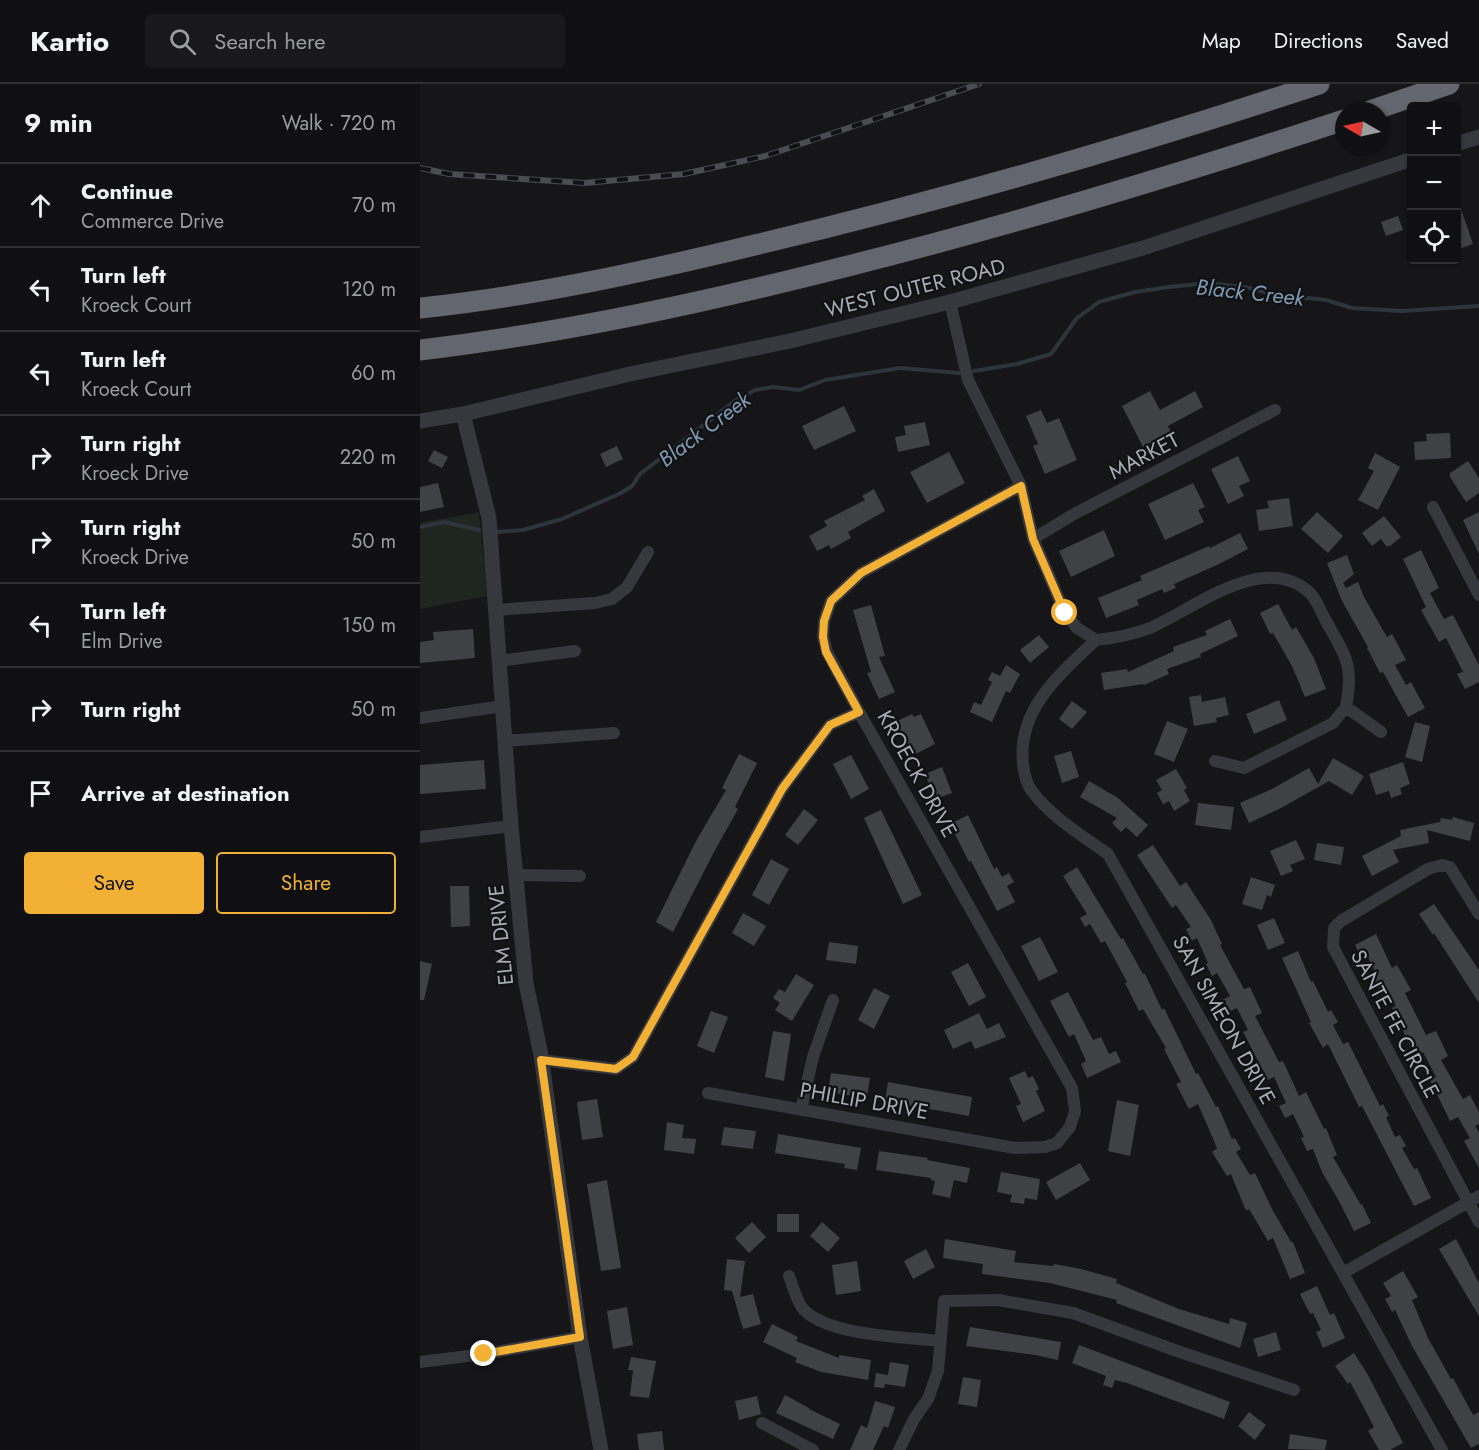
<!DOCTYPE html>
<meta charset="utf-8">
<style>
:root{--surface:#101012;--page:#19191b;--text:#f1f3f6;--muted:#9c9d9f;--line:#303032;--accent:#f2b134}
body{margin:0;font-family:Jost,sans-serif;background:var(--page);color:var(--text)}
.controls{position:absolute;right:18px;top:18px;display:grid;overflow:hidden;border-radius:6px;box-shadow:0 2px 4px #0004}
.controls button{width:54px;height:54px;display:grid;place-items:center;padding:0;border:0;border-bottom:2px solid var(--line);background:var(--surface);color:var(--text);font:30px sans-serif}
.compass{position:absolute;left:915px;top:18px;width:54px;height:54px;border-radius:50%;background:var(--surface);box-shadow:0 2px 4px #0004;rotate:279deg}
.stop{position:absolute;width:18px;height:18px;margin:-14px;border:4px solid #f2b134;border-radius:50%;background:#fff}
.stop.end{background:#f2b134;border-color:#fff;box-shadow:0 2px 6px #0008}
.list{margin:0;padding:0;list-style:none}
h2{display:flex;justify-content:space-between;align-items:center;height:78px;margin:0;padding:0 24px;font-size:26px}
h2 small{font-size:20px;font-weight:400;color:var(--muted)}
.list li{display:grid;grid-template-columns:39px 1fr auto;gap:18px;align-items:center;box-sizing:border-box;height:84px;padding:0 24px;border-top:2px solid var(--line)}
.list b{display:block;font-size:22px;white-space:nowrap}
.list p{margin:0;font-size:20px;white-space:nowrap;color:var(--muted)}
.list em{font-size:20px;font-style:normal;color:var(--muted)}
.actions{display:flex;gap:12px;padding:18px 24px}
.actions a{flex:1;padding:14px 0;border:2px solid var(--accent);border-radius:6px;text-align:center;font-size:21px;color:var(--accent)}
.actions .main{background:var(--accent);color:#111}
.icon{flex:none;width:33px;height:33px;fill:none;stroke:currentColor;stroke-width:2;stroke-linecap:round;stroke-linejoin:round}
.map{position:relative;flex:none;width:1059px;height:1366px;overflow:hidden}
header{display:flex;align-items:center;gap:36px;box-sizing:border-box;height:84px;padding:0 30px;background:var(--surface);border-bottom:2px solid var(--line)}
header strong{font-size:28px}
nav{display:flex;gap:33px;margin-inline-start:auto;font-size:21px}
.search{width:420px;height:54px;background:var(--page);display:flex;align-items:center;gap:15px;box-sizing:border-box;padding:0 21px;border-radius:6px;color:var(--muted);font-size:22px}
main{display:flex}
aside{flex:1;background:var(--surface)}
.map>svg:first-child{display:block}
.green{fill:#1e261f}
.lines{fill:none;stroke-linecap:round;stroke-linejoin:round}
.stream{stroke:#2c353c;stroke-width:4}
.building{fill:#404145}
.minor{stroke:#37383d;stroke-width:12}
.tertiary{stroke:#37383d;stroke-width:15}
.motorway{stroke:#63666e;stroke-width:21}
.rail-casing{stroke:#4a4c52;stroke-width:6}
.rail{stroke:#111113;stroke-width:4;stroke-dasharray:11;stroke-linecap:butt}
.route{stroke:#f2b134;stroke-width:8}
.labels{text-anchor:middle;stroke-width:4.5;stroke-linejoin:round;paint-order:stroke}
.street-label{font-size:21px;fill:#a8adb8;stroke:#111113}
.water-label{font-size:22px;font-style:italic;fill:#7f9bb3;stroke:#111113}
</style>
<header>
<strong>Kartio</strong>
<div class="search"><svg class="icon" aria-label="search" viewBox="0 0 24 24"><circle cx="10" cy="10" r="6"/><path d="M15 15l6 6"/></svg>Search here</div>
<nav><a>Map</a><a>Directions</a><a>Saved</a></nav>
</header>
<main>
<aside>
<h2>9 min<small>Walk · 720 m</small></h2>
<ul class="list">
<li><svg class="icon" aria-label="ahead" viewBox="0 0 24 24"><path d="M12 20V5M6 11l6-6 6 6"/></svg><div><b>Continue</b><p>Commerce Drive</p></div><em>70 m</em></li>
<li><svg class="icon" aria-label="left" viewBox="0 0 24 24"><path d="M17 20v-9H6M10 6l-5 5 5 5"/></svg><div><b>Turn left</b><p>Kroeck Court</p></div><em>120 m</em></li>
<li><svg class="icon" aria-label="left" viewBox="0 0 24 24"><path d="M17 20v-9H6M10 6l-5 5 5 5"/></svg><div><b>Turn left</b><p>Kroeck Court</p></div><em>60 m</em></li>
<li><svg class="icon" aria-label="right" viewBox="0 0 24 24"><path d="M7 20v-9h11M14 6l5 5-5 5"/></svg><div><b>Turn right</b><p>Kroeck Drive</p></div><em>220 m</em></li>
<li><svg class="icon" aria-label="right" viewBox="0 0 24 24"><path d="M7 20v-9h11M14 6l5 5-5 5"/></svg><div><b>Turn right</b><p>Kroeck Drive</p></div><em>50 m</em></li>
<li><svg class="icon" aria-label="left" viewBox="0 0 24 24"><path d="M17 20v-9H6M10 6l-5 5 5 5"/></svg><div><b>Turn left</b><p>Elm Drive</p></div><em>150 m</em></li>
<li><svg class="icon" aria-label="right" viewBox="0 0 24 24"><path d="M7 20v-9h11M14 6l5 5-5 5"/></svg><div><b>Turn right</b></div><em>50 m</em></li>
<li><svg class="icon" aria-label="arrive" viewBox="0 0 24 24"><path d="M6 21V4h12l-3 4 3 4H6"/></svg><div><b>Arrive at destination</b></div></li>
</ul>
<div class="actions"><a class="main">Save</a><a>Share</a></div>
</aside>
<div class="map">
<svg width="1059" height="1366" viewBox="0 0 1059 1366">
<rect width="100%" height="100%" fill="#161618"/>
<path class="green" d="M59,428L67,512L0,525V439Z"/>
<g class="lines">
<path class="stream" d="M554,287L597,280L631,270L657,234L679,218L715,208L749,203L788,199L824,203L858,211L906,216L932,224L982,227L1059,222
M0,443L24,438L59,446
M77,448L103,446L142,435L201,409L212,402L220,390L316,316L335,306L353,303L379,306L405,296L480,284L539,289"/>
</g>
<path class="building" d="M1038,116L1053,160L1036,166V117Z
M978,132L983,146L966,152L961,138Z
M730,307L740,326L775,307L783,323L748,342L751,348L723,363L702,322Z
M424,322L436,347L394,366L382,342Z
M621,326L627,339L639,334L657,376L625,390L613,362L618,360L606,332Z
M505,338L510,361L478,368L475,353L486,351L484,342Z
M1030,349L1031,374L995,376L994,358L1007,357L1006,350Z
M197,362L203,375L186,383L180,370Z
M14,366L28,373L22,384L8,377Z
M529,368L545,399L507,419L490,388Z
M955,369L980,383L958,426L938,416L954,387L948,384Z
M818,372L830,397L819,402L824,412L808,420L791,385Z
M1048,377L1059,394V409L1046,418L1030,393V389Z
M18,399L24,423L0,428V403Z
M773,399L785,423L778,426L784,438L745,456L728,420Z
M454,405L465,427L428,448L431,454L411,465L409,461L397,467L389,452L407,442L404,437L445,416L442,412Z
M869,414L873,442L839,447L836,426L849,424L847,417Z
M897,428L923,452L908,469L881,445Z
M1059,428V470L1043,436Z
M964,432L981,453L970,462H966L961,455L952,462L942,449Z
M684,446L695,472L651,493L639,467Z
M820,449L828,465L797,481L754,500L756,504L744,509L742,505L717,516L719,521L686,534L678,514L722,496L720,492L789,462L790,464Z
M1001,466L1019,504L1010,509L1024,535L1033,531L1059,581V598L1045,605L1037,590L1043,588L1026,554L1019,558L1001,526L1006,523L983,475Z
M927,471L934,490L923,499L926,504L938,498L944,513L967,553L972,550L986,576L975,581L986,601L991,598L1005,624L988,633L963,588L960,589L947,564L948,563L922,517L907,479Z
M858,520L872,546L876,543L894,574L906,605L885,613L872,582L853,549L850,550L840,529Z
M451,521L465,572L459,573L475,608L459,615L447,589L451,588L433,526Z
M810,535L818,552L780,570L781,573L747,585L749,590L724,601L723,600L684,606L681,589L707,585L708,588L754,567L753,563L787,551L785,547Z
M53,545L55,574L0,579V558L14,556L13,548Z
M619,551L629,563L610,579L600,566Z
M586,581L600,590L590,609L586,607L572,638L550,628L554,618L561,621L572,598L568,596L572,588L580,592Z
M781,611L782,618L805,613L809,631L796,634L797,638L774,642L769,613Z
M859,616L867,636L834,650L826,630Z
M652,617L667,628L652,645L639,635Z
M492,630L494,633L501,630L515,660L492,672L475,638Z
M747,637L768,645L754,678L734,670Z
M995,638L1010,642L1002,678L985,673Z
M651,667L659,693L642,699L634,672Z
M319,670L337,679L315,723L318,725L294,768L253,848L236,838L276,757L306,706L302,704Z
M431,671L449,705L431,715L413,680Z
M913,674L944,692L932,711L909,697L861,724L829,739L820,719L852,705L889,684L898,700Z
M64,676L66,705L0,710V681Z
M983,678L990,700L980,704L982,710L971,714L969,707L956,711L949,690Z
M522,683L532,709L515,715L505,690Z
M756,685L767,704L764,706L770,717L754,727L749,717L743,720L737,709L742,706L736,696Z
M669,697L698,714L728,741L717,753L706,743L701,748L692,739L697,734L660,713Z
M778,719L814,723L811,746L775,741Z
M384,725L398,736L378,761L365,751Z
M461,726L502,811L483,820L444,734Z
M548,731L574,785L577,783L582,793L589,789L594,798L587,802L595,818L577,827L551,777L549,778L530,740Z
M1033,733L1054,739L1050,757L1007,746L1009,759L973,766L979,778L952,792L942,772L981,752L980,746L1020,738L1021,734L1032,736Z
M876,756L885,775L870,781L873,787L861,792L850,767Z
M897,759L924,763L921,781L894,776Z
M733,761L760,802L766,798L791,836L802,860L800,861L824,905L830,903L842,929L835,932L859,978L863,977L879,1012L886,1008L904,1045L906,1044L917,1071L913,1073L941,1121L942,1120L951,1139L934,1147L919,1117L902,1088L893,1065L887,1067L881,1054L884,1053L873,1030L865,1034L859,1022L866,1019L854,993L848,996L823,948L828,946L817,924L808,928L802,916L810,912L797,889L792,892L786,880L788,879L777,854L772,857L766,845L771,843L756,821L752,824L717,771Z
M351,775L369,785L349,821L332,811Z
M657,783L701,855L703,854L723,890H725L742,926L744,924L776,990L778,989L796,1023L798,1022L812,1055L815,1054L821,1065L816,1068L830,1091L835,1089L852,1125L871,1158H873L885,1189L870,1195L853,1154L848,1157L829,1125L826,1127L811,1090L807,1092L792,1068L797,1064L778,1020L769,1025L756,1000L761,998L744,965L746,964L723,925L719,927L705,899L707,898L685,857L681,859L670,840L665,843L660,834L667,830L643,792Z
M831,793L855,801L851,813L847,811L842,826L822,820Z
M30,802H49L50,842L31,843Z
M1014,820L1059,886V919L1014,849L1013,851L999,830Z
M323,829L346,842L334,862L312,849Z
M854,834L865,859L848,866L837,841Z
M956,850L972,884L977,881L991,906L985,909L1006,951L1016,947L1028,972L1021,976L1043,1015L1050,1011L1059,1028V1040L1055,1042L1059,1048V1084L1044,1057L1050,1054L1038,1033L1030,1037L1010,996L1016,993L1003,968L995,972L972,924L976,922L965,903L960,906L953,894L957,892L947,871L941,873L935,861Z
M620,853L638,888L619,897L601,862Z
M409,858L438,862L436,880L406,876Z
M878,867L891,898L893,897L908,928L911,926L918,938L913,941L923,960L928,958L960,1022L963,1020L969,1032L966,1033L975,1053L980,1051L986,1062L982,1064L994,1085L997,1084L1011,1114L994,1122L942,1022L939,1023L908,960L903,964L889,939L891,938L862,874Z
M0,877L12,880L4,916H0Z
M548,879L566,913L549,922L531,888Z
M376,890L394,901L372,937L355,926L360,919L353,914L359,905L365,908Z
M454,904L470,912L454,945L438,936Z
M648,908L673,956L681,953L689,970L696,967L701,978L667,994L661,980L666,977L654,950L649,953L630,917Z
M291,927L308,933L294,969L277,962Z
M559,929L567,945L579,939L586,953L555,965L551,957L533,965L524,946Z
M353,947L371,950L364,997L345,993Z
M605,987L608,994L613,992L619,1005L616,1007L625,1027L603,1038L596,1022L601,1020L589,994Z
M411,989L450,994L447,1014L408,1008Z
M468,998L552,1013L549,1032L465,1017Z
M177,1015L183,1053L162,1056L157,1018Z
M697,1016L719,1021L710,1072L688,1067Z
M247,1038L264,1041L262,1054L276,1055L274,1070L244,1066Z
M304,1043L336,1047L333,1065L301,1061Z
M358,1050L441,1064L437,1086L424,1084L425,1080L355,1069Z
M459,1067L508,1074L507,1076L550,1084L547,1099L534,1096L530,1114L512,1110L515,1097L511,1096V1094L456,1086Z
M660,1079L670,1096L636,1116L626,1098Z
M581,1088L620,1095L617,1116L605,1114L604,1120L590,1118L592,1111L577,1108Z
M187,1096L201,1184L181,1187L167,1100Z
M357,1130H379V1148H357Z
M332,1138L346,1153L329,1169L315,1154Z
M402,1138L420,1154L408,1168L390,1152Z
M525,1155L596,1167L594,1178L633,1182L634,1180L661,1185L697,1195L696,1199L759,1225L809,1240L810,1234L827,1239L820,1264L696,1219L697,1216L630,1199L562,1190L563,1180L523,1174Z
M1036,1155L1059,1199V1232L1019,1165Z
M506,1165L515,1183L493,1195L484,1177Z
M307,1175L325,1177L320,1213L333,1210L341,1240L323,1245L312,1207L304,1206Z
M437,1177L441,1207L416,1211L412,1181Z
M983,1187L998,1213L992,1216L1008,1254L1031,1295L1033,1294L1053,1331L1059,1328V1360L1051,1364L992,1262L975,1226L972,1228L965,1215L971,1212L963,1199Z
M897,1202L910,1231L914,1229L925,1254L903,1264L896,1248L901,1246L893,1229L890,1230L880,1210Z
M207,1223L213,1261L193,1265L187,1227Z
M352,1240L378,1253L376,1257L419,1274V1271L451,1276L448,1296L401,1288L375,1278L377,1274L343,1258Z
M550,1243L641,1258L638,1276L615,1271L546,1262Z
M856,1248L861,1266L838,1273L833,1255Z
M659,1261L810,1318L804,1335L707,1299L695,1296L692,1304L683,1301L686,1292L652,1279Z
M934,1269L948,1291L983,1359L970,1366H959L948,1347L954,1343L943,1322L930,1298L928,1300L915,1282Z
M211,1273L236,1277L229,1314L210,1312L213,1286H208Z
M470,1278L489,1281L485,1303L465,1300L464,1304L454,1303L456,1289L468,1291Z
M543,1293L561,1296L557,1323L538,1320Z
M365,1311L389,1324V1325L420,1340L413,1355L356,1329Z
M337,1312L341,1330L319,1336L315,1317Z
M455,1317L475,1323L468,1344L464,1342L453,1366H430L441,1341L447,1344Z
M829,1328L846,1341L835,1356L818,1342Z
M242,1347L244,1366H219L217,1350Z
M870,1350L907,1356L905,1366L868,1365Z"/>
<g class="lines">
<path class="minor" d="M530,218L548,296L601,402L613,455L624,480L645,529L657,544L676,556
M1013,423L1059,511
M613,455L654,430L855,326
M75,526L175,519L192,515L207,503L228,468
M676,556C640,590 597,625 603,680C604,688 606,699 611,706C631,733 661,751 688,770L1022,1366
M676,556C695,554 712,551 730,544C774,525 844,466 890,509C897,516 901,528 906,537C926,573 934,580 926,623L961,648
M79,577L155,567
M0,634L83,622
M86,657L194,649
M795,677L824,684L913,639L926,623
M0,753L91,742
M95,791L160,792
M1059,830L1030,783L1022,781L1008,785L921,837L914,844L913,863L1059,1138
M121,976L196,985L213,973L362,705L410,641L439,628
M288,1009L595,1064L625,1063L637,1059L650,1043L655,1027L652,1004L439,628L407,568L403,553L404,537L411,517L441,489L601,402
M381,1026L393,973L413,916
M923,1189L1059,1112
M369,1192C373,1202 377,1219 384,1226C410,1252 484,1253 520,1257
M0,1278L64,1270L160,1253
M342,1339L393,1366
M479,1366L494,1335L508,1315L518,1287L524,1217L578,1216L653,1229L760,1268L874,1306"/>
<path class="tertiary" d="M1036,60L1059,53
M43,330L69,434L91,742L106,899L121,971L160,1253L181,1366
M0,337L43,330L210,290L370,257L530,218L723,164L992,75"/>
<path class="motorway" d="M950,27L1029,0
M0,224C115,212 227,187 339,160C528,115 715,61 899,0
M0,266C145,249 286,218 428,182C595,140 760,90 924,36"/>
<defs>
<path id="rail" d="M0,84L29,90L165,99L264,90L345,72L559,0"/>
</defs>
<use href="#rail" class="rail-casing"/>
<use href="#rail" class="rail"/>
</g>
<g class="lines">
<path class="route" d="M64,1270L160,1253L121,976L196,985L213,973L362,705L410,641L439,628L406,568L403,553L404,537L411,517L441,489L601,402L613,455L645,529"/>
</g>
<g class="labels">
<g class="street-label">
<text transform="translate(495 204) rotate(-14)" y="7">WEST OUTER ROAD</text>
<text transform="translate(724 372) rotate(-28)" y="7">MARKET</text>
<text transform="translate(497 690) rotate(61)" y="7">KROECK DRIVE</text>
<text transform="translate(81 851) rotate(-96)" y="7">ELM DRIVE</text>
<text transform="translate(804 936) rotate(61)" y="7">SAN SIMEON DRIVE</text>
<text transform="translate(975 940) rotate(62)" y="7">SANTE FE CIRCLE</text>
<text transform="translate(444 1017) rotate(10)" y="7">PHILLIP DRIVE</text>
</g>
<g class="water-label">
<text transform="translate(830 208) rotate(6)" y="8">Black Creek</text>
<text transform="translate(284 345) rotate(-37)" y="8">Black Creek</text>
</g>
</g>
</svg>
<div class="controls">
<button>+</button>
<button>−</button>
<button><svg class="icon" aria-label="locate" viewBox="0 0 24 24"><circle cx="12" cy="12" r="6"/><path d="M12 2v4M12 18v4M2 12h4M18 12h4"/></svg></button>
</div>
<svg class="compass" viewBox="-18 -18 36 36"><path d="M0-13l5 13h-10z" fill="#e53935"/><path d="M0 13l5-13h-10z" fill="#9c9d9f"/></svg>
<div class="stop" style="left:645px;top:529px"></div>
<div class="stop end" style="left:64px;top:1270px"></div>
</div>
</main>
